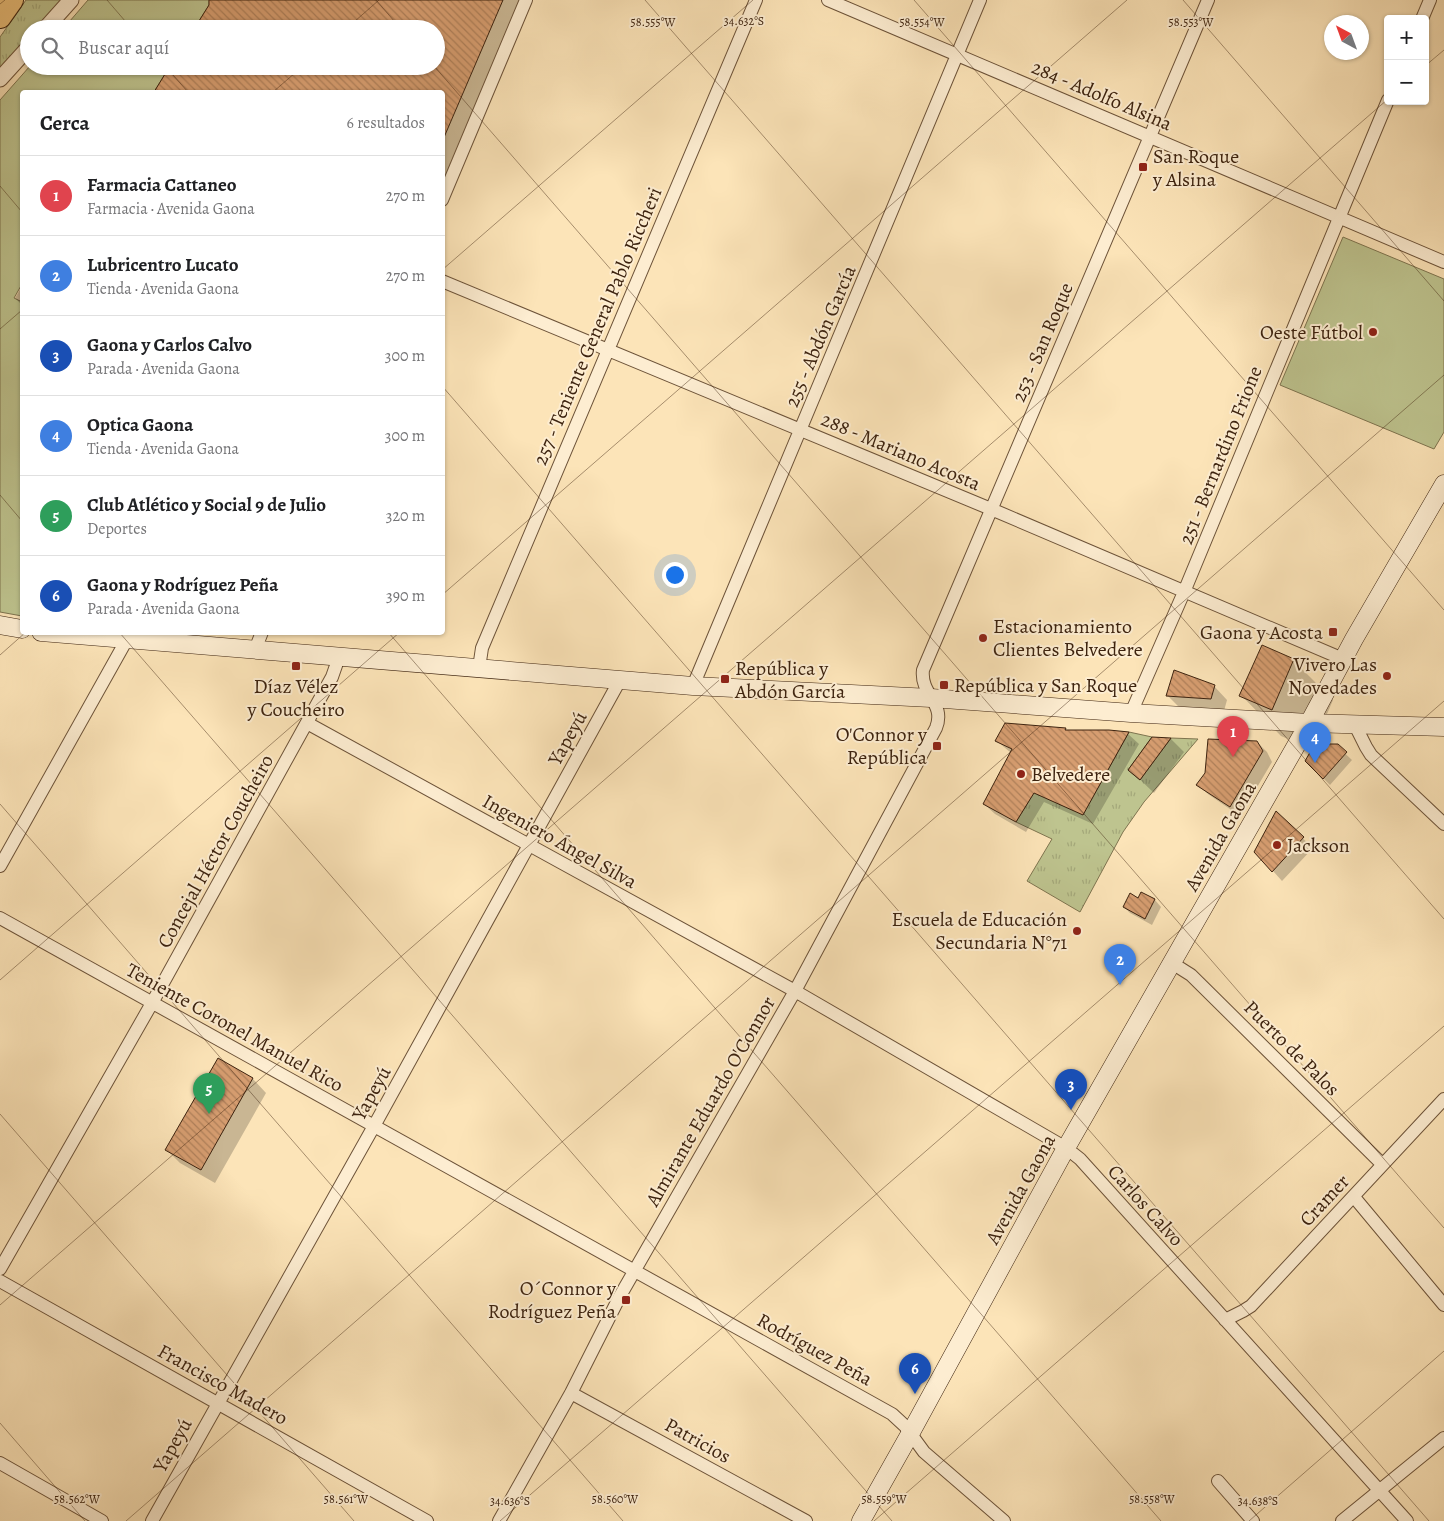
<!DOCTYPE html>
<html lang="es">
<meta charset="utf-8">
<style>
:root{--surface:#fff;--page:#f2f2f2;--text:#202124;--muted:#757577;--line:#e0e0e0;--accent:#8f2418}
body{margin:0;font-family:Alegreya,serif;background:var(--page);color:var(--text)}
.controls{position:absolute;right:15px;top:15px;display:grid;overflow:hidden;border-radius:5px;box-shadow:0 1px 4px #0004}
.controls button{width:45px;height:45px;display:grid;place-items:center;padding:0;border:0;border-bottom:1px solid var(--line);background:var(--surface);color:var(--text);font:25px sans-serif}
.compass{position:absolute;left:1324px;top:15px;width:45px;height:45px;border-radius:50%;background:var(--surface);box-shadow:0 1px 4px #0004;rotate:319deg}
.you{position:absolute;left:674px;top:574px;width:18px;height:18px;margin:-12px;border:4px solid #fff;border-radius:50%;background:#1a73e8;box-shadow:0 0 0 8px #1a73e833}
.badge{display:grid;place-items:center;width:32px;height:32px;border-radius:50%;background:var(--accent);color:#fff;font-size:16px;font-weight:700}
.pin{position:absolute;translate:-50% -41px;filter:drop-shadow(0 1px 2px #0008)}
.pin::after{content:'';position:absolute;top:26px;width:18px;height:15px;background:inherit;clip-path:polygon(0 0,100% 0,50% 100%)}
.list{margin:0;padding:0;list-style:none}
h2{display:flex;justify-content:space-between;align-items:center;height:65px;margin:0;padding:0 20px;font-size:21px}
h2 small{font-size:16px;font-weight:400;color:var(--muted)}
.list li{display:grid;grid-template-columns:32px 1fr auto;gap:15px;align-items:center;box-sizing:border-box;height:80px;padding:0 20px;border-top:1px solid var(--line)}
.list b{display:block;font-size:19px;white-space:nowrap}
.list p{margin:0;font-size:16px;white-space:nowrap;color:var(--muted)}
.list em{font-size:16px;font-style:normal;color:var(--muted)}
.icon{flex:none;width:28px;height:28px;fill:none;stroke:currentColor;stroke-width:2;stroke-linecap:round;stroke-linejoin:round}
.map{position:relative;flex:none;width:1444px;height:1521px;overflow:hidden}
.search{position:absolute;background:var(--surface);box-shadow:0 1px 4px #0004;left:20px;top:20px;width:425px;height:55px;display:flex;align-items:center;gap:12px;box-sizing:border-box;padding:0 18px;border-radius:28px;color:var(--muted);font-size:19px}
.panel{position:absolute;background:var(--surface);box-shadow:0 1px 4px #0004;left:20px;top:90px;width:425px;height:545px;border-radius:5px}
.map>svg:first-child{display:block}
.grass{fill:url(#grass-tufts);stroke:#7e744f}
.park{fill:#bec48f;stroke:#7e744f}
.shadow{fill:#0003}
.building{fill:url(#building-back-hatch);stroke:#3d230f}
.lines{fill:none;stroke-linecap:round;stroke-linejoin:round}
.minor-casing{stroke:#6d5339;stroke-width:14}
.tertiary-casing{stroke:#6d5339;stroke-width:17}
.secondary-casing{stroke:#3d230f;stroke-width:19}
.motorway-casing{stroke:#3d230f;stroke-width:24}
.minor{stroke:#fdedd1;stroke-width:12}
.tertiary{stroke:#fdedd1;stroke-width:15}
.secondary{stroke:#fdedd1;stroke-width:18}
.motorway{stroke:#eec27c;stroke-width:22}
.ticks{fill:none;stroke:#3d230f;stroke-width:1;stroke-opacity:0.45}
.poi-dot{fill:#8f2418;stroke:#fdedd1;stroke-width:2}
.labels{text-anchor:middle;stroke-width:4;stroke-linejoin:round;paint-order:stroke}
.street-label{font-size:20px;fill:#3d230f;stroke:#fdedd1}
.poi-label{font-size:20px;fill:#3d230f;stroke:#fdedd1;text-anchor:start}
.ticks-label{font-size:12px;text-anchor:middle;fill:#3d230f;stroke:#fdedd1;stroke-width:4;stroke-linejoin:round;paint-order:stroke}
</style>
<div class="map">
<svg width="1444" height="1521" viewBox="0 0 1444 1521">
<defs>
<pattern id="grass-tufts" width="24" height="20" patternUnits="userSpaceOnUse" patternTransform="scale(1.25)"><rect width="24" height="20" fill="#bec48f"/><path d="M3 7l-1-3M5 7V3M7 7l1-3M15 17l-1-3M17 17v-4M19 17l1-3" fill="none" stroke="#a4a87a"/></pattern>
<pattern id="building-back-hatch" width="6" height="6" patternUnits="userSpaceOnUse" patternTransform="scale(1.25)"><rect width="6" height="6" fill="#d69d70"/><path d="M-1 5l2 2M0 0l6 6M5-1l2 2" fill="none" stroke="#af805a"/></pattern>
</defs>
<rect width="100%" height="100%" fill="#fce4b8"/>
<filter id="stains"><feTurbulence type="fractalNoise" baseFrequency=".004" numOctaves="4"/><feColorMatrix values="0 0 0 0 .2 0 0 0 0 .09 0 0 0 0 .02 0 0 0 .5 -.17"/></filter>
<radialGradient id="worn" r=".72"><stop offset=".6" stop-color="#630" stop-opacity="0"/><stop offset="1" stop-color="#630" stop-opacity=".3"/></radialGradient>
<path class="grass" d="M26,0H64L38,29H29V39L0,70V37Z
M1129,732L1152,737L1128,770L1140,780L1171,738L1198,739L1144,802L1123,832L1080,912L1027,881L1052,839L1016,822L1034,792L1083,814Z"/>
<path class="park" d="M88,0H209V5L194,29H63Z
M30,66H170L154,92H22V284L14,298L22,302V616L0,612V100Z
M1343,237L1444,279V432L1434,449L1280,385Z"/>
<path class="shadow" d="M211,0H522L442,185V92H155L172,66H436V29L210,5Z
M22,286V305L15,298Z
M1293,660L1333,700L1312,749L1281,736L1241,695Z
M1214,686L1227,700L1224,711L1181,709L1167,695Z
M1006,725L1066,729L1068,731H1109L1128,734L1139,744L1093,824L1044,802L1026,832L995,814L984,804L1011,753L997,741Z
M1152,738L1171,739L1184,752L1154,793L1130,770Z
M1257,742L1267,752L1272,762L1240,816L1208,794L1198,785Z
M1337,746L1352,760L1330,785L1306,761Z
M1276,813L1313,848L1282,881L1273,871Z
M1142,894L1155,900L1161,907L1152,925L1130,913L1124,907L1139,899Z
M218,1060L253,1079L266,1093L215,1183L180,1163L167,1150Z"/>
<path class="building" d="M209,0H503L442,142V92H154L170,66H436V29H194L209,5Z
M1262,645L1294,659L1272,710L1239,696Z
M1174,670L1215,685L1211,699L1166,696Z
M1005,723L1066,728L1065,730H1109L1129,732L1083,815L1034,793L1016,822L983,804L1012,749L995,741Z
M1152,737L1171,738L1140,780L1128,770Z
M1208,739L1257,741L1263,751L1230,807L1196,785L1205,773Z
M1321,744H1338L1347,752L1323,779L1305,761L1312,749Z
M1276,811L1304,837L1272,872L1254,852Z
M1141,892L1155,899L1145,919L1123,907L1130,893L1138,898Z
M218,1058L253,1078L201,1170L165,1150Z"/>
<g class="lines">
<defs>
<path id="minor" d="M828,0L1444,262
M1422,19L1430,0
M442,200L526,0
M442,281L991,509L1343,659
M255,650L262,632
M479,668L482,648L756,0
M693,686L980,0
M1131,713L1184,592L1388,100
M307,723L795,991L1066,1148L1080,1159L1407,1521
M1355,725L1366,747L1371,755L1444,824
M0,866L126,641
M0,918L892,1414L905,1426L924,1452L1004,1521
M1172,963L1191,975L1382,1164
M1354,1197L1444,1305
M0,1269L152,1003L332,677L339,657
M0,1281L427,1521
M1225,1320L1243,1311L1251,1306L1444,1099
M571,1393L806,1521
M0,1463L102,1521
M1218,1481L1253,1521
M152,1521L374,1126L620,680
M499,1521L571,1393L620,1296L795,991L936,728C946,703 920,695 923,670C1017,446 1115,224 1208,0
M1342,1521L1444,1438"/>
<path id="tertiary" d="M45,29L71,0
M0,79L29,47"/>
<path id="secondary" d="M0,625L22,629
M41,632L693,686L931,698L1131,713L1309,723L1444,727
M861,1521L910,1434L1066,1148L1309,723L1354,639L1444,484"/>
<path id="motorway" d="M0,17L12,0"/>
</defs>
<use href="#minor" class="minor-casing"/>
<use href="#tertiary" class="tertiary-casing"/>
<use href="#secondary" class="secondary-casing"/>
<use href="#motorway" class="motorway-casing"/>
<use href="#minor" class="minor"/>
<use href="#tertiary" class="tertiary"/>
<use href="#secondary" class="secondary"/>
<use href="#motorway" class="motorway"/>
</g>
<path class="ticks" d="M107,0L132,29M376,0L401,29M645,0L1444,919M914,0L1444,610M1183,0L1444,301M0,4L5,0M346,29L379,0M165,66L188,92M434,66L1444,1228M1425,66L1444,50M273,92L303,66M0,186L22,212M442,270L753,0M0,329L22,310M442,386L1429,1521M0,495L22,521M442,595L1127,0M119,632L892,1521M388,632L1161,1521M0,655L26,632M0,804L623,1521M0,980L400,632M0,1114L354,1521M0,1305L1388,99M0,1423L85,1521M126,1521L1444,375M500,1521L1444,701M874,1521L1444,1026M1249,1521L1444,1351"/>
<g class="poi-dot">
<rect x="1138" y="162" width="10" height="10" rx="2.5"/>
<circle cx="1373" cy="332" r="5"/>
<rect x="1328" y="627" width="10" height="10" rx="2.5"/>
<circle cx="983" cy="638" r="5"/>
<rect x="291" y="661" width="10" height="10" rx="2.5"/>
<circle cx="1387" cy="676" r="5"/>
<rect x="720" y="674" width="10" height="10" rx="2.5"/>
<rect x="939" y="680" width="10" height="10" rx="2.5"/>
<rect x="932" y="741" width="10" height="10" rx="2.5"/>
<circle cx="1021" cy="774" r="5"/>
<circle cx="1277" cy="845" r="5"/>
<circle cx="1077" cy="931" r="5"/>
<rect x="621" y="1295" width="10" height="10" rx="2.5"/>
</g>
<g class="labels">
<g class="street-label">
<text transform="translate(1102 95) rotate(23)" y="7">284 - Adolfo Alsina</text>
<text transform="translate(597 326) rotate(-67)" y="7">257 - Teniente General Pablo Riccheri</text>
<text transform="translate(820 336) rotate(-67)" y="7">255 - Abdón García</text>
<text transform="translate(1042 342) rotate(-67)" y="7">253 - San Roque</text>
<text transform="translate(901 451) rotate(23)" y="7">288 - Mariano Acosta</text>
<text transform="translate(1220 455) rotate(-68)" y="7">251 - Bernardino Frione</text>
<text transform="translate(567 738) rotate(-61)" y="7">Yapeyú</text>
<text transform="translate(1220 836) rotate(-60)" y="7">Avenida Gaona</text>
<text transform="translate(560 841) rotate(29)" y="7">Ingeniero Ángel Silva</text>
<text transform="translate(215 851) rotate(-61)" y="7">Concejal Héctor Coucheiro</text>
<text transform="translate(235 1027) rotate(29)" y="7">Teniente Coronel Manuel Rico</text>
<text transform="translate(1292 1048) rotate(45)" y="7">Puerto de Palos</text>
<text transform="translate(371 1093) rotate(-61)" y="7">Yapeyú</text>
<text transform="translate(710 1101) rotate(-60)" y="7">Almirante Eduardo O'Connor</text>
<text transform="translate(1020 1189) rotate(-61)" y="7">Avenida Gaona</text>
<text transform="translate(1324 1200) rotate(-47)" y="7">Cramer</text>
<text transform="translate(1146 1205) rotate(48)" y="7">Carlos Calvo</text>
<text transform="translate(815 1349) rotate(29)" y="7">Rodríguez Peña</text>
<text transform="translate(223 1384) rotate(29)" y="7">Francisco Madero</text>
<text transform="translate(698 1440) rotate(29)" y="7">Patricios</text>
<text transform="translate(172 1445) rotate(-61)" y="7">Yapeyú</text>
</g>
<g class="poi-label">
<text x="1153" y="163">San Roque<tspan x="1153" dy="23">y Alsina</tspan></text>
<text x="1363" y="339" text-anchor="end">Oeste Fútbol</text>
<text x="993" y="633">Estacionamiento<tspan x="993" dy="23">Clientes Belvedere</tspan></text>
<text x="1323" y="639" text-anchor="end">Gaona y Acosta</text>
<text x="1377" y="671" text-anchor="end">Vivero Las<tspan x="1377" dy="23">Novedades</tspan></text>
<text x="735" y="675">República y<tspan x="735" dy="23">Abdón García</tspan></text>
<text x="954" y="692">República y San Roque</text>
<text x="296" y="693" text-anchor="middle">Díaz Vélez<tspan x="296" dy="23">y Coucheiro</tspan></text>
<text x="927" y="741" text-anchor="end">O'Connor y<tspan x="927" dy="23">República</tspan></text>
<text x="1031" y="781">Belvedere</text>
<text x="1287" y="852">Jackson</text>
<text x="1067" y="926" text-anchor="end">Escuela de Educación<tspan x="1067" dy="23">Secundaria N°71</tspan></text>
<text x="616" y="1295" text-anchor="end">O´Connor y<tspan x="616" dy="23">Rodríguez Peña</tspan></text>
</g>
</g>
<g class="ticks-label">
<text x="744" y="25">34.632°S</text>
<text x="922" y="26">58.554°W</text>
<text x="1191" y="26">58.553°W</text>
<text x="653" y="26">58.555°W</text>
<text x="77" y="1503">58.562°W</text>
<text x="346" y="1503">58.561°W</text>
<text x="615" y="1503">58.560°W</text>
<text x="884" y="1503">58.559°W</text>
<text x="1152" y="1503">58.558°W</text>
<text x="510" y="1505">34.636°S</text>
<text x="1258" y="1505">34.638°S</text>
</g>
<rect width="100%" height="100%" filter="url(#stains)"/>
<rect width="100%" height="100%" fill="url(#worn)"/>
</svg>
<div class="controls">
<button>+</button>
<button>−</button>
</div>
<svg class="compass" viewBox="-18 -18 36 36"><path d="M0-13l5 13h-10z" fill="#e53935"/><path d="M0 13l5-13h-10z" fill="#757577"/></svg>
<div class="you"></div>
<div class="pin badge" style="left:1233px;top:757px;background:#e0444e">1</div>
<div class="pin badge" style="left:1120px;top:985px;background:#3f7fe0">2</div>
<div class="pin badge" style="left:1071px;top:1110px;background:#1a4fb4">3</div>
<div class="pin badge" style="left:1315px;top:763px;background:#3f7fe0">4</div>
<div class="pin badge" style="left:209px;top:1114px;background:#2e9e5b">5</div>
<div class="pin badge" style="left:915px;top:1394px;background:#1a4fb4">6</div>
<div class="search"><svg class="icon" aria-label="search" viewBox="0 0 24 24"><circle cx="10" cy="10" r="6"/><path d="M15 15l6 6"/></svg>Buscar aquí</div>
<section class="panel">
<h2>Cerca<small>6 resultados</small></h2>
<ul class="list">
<li><span class="badge" style="background:#e0444e">1</span><div><b>Farmacia Cattaneo</b><p>Farmacia · Avenida Gaona</p></div><em>270 m</em></li>
<li><span class="badge" style="background:#3f7fe0">2</span><div><b>Lubricentro Lucato</b><p>Tienda · Avenida Gaona</p></div><em>270 m</em></li>
<li><span class="badge" style="background:#1a4fb4">3</span><div><b>Gaona y Carlos Calvo</b><p>Parada · Avenida Gaona</p></div><em>300 m</em></li>
<li><span class="badge" style="background:#3f7fe0">4</span><div><b>Optica Gaona</b><p>Tienda · Avenida Gaona</p></div><em>300 m</em></li>
<li><span class="badge" style="background:#2e9e5b">5</span><div><b>Club Atlético y Social 9 de Julio</b><p>Deportes</p></div><em>320 m</em></li>
<li><span class="badge" style="background:#1a4fb4">6</span><div><b>Gaona y Rodríguez Peña</b><p>Parada · Avenida Gaona</p></div><em>390 m</em></li>
</ul>
</section>
</div>
